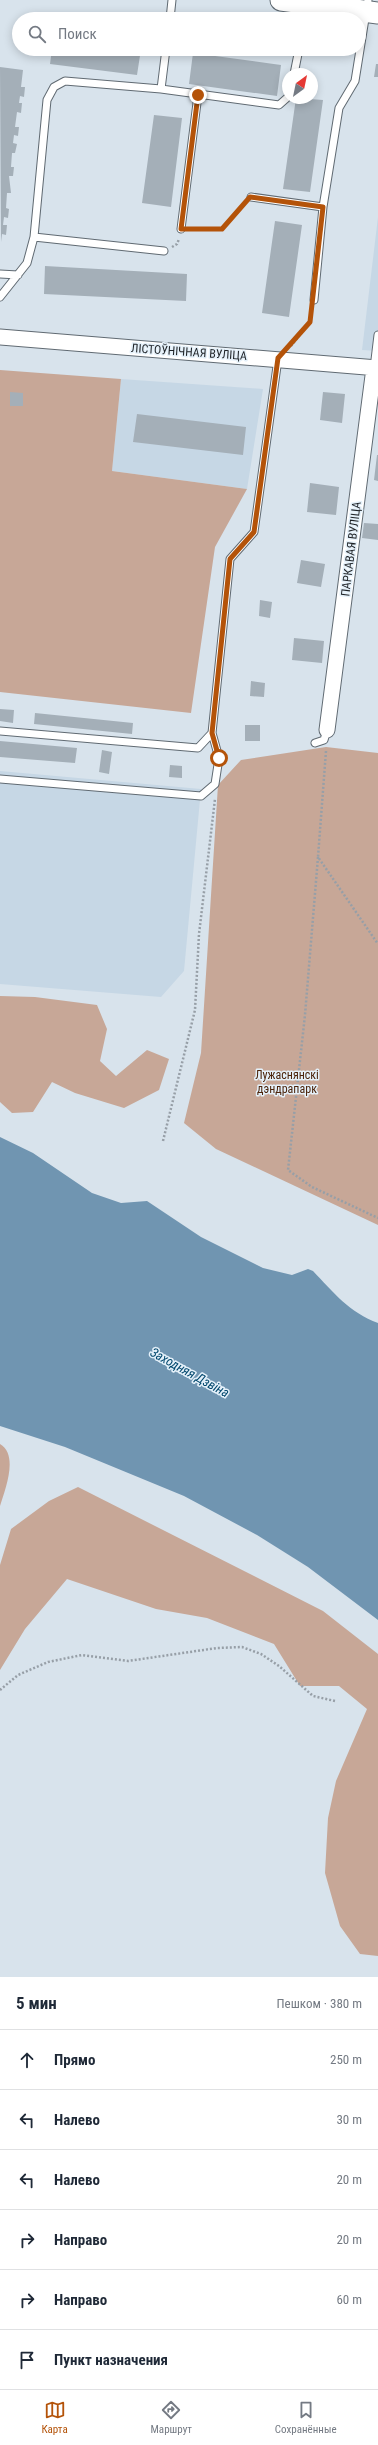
<!DOCTYPE html>
<html lang="ru">
<meta charset="utf-8">
<style>
:root{--surface:#fff;--page:#f2f2f3;--text:#1f2937;--muted:#747a83;--line:#e0e1e3;--accent:#b45309}
body{margin:0;font-family:"Roboto Condensed",sans-serif;background:var(--page);color:var(--text)}
.compass{position:absolute;left:282px;top:68px;width:36px;height:36px;border-radius:50%;background:var(--surface);box-shadow:0 2px 10px #0003;rotate:33deg}
.stop{position:absolute;width:12px;height:12px;margin:-9px;border:3px solid #b45309;border-radius:50%;background:#fff}
.stop.end{background:#b45309;border-color:#fff;box-shadow:0 1px 4px #0008}
.list{margin:0;padding:0;list-style:none}
h2{display:flex;justify-content:space-between;align-items:center;height:52px;margin:0;padding:0 16px;font-size:17px}
h2 small{font-size:13px;font-weight:400;color:var(--muted)}
.list li{display:grid;grid-template-columns:26px 1fr auto;gap:12px;align-items:center;box-sizing:border-box;height:60px;padding:0 16px;border-top:1px solid var(--line)}
.list b{display:block;font-size:15px;white-space:nowrap}
.list em{font-size:13px;font-style:normal;color:var(--muted)}
.icon{flex:none;width:22px;height:22px;fill:none;stroke:currentColor;stroke-width:2;stroke-linecap:round;stroke-linejoin:round}
.map{position:relative;flex:none;width:378px;height:1977px;overflow:hidden}
.search{position:absolute;background:var(--surface);box-shadow:0 2px 10px #0003;left:12px;right:12px;top:12px;height:44px;display:flex;align-items:center;gap:10px;box-sizing:border-box;padding:0 14px;border-radius:22px;color:var(--muted);font-size:15px}
.sheet{height:412px;background:var(--surface)}
nav{display:flex;justify-content:space-around;align-items:center;box-sizing:border-box;height:56px;border-top:1px solid var(--line);background:var(--surface);font-size:11px;color:var(--muted)}
nav a{display:grid;justify-items:center;gap:2px}
nav .on{color:var(--accent)}
.map>svg:first-child{display:block}
.built{fill:#c6d7e5}
.green{fill:#c7a797}
.water{fill:#7095b1}
.building{fill:#a4afb8}
.lines{fill:none;stroke-linecap:round;stroke-linejoin:round}
.lane-casing{stroke:#606a72;stroke-width:9}
.street-casing{stroke:#606a72;stroke-width:17}
.secondary-casing{stroke:#606a72;stroke-width:23}
.path{stroke:#979fa7;stroke-width:2.5;stroke-dasharray:2 2;stroke-linecap:butt}
.lane{stroke:#fff;stroke-width:7}
.street{stroke:#fff;stroke-width:15}
.secondary{stroke:#fff;stroke-width:21}
.route{stroke:#b45309;stroke-width:5}
.labels{text-anchor:middle;stroke-width:3;stroke-linejoin:round;paint-order:stroke}
.street-label{font-size:12px;fill:#1e2226;stroke:#e5f1fa}
.park-label{font-size:12px;fill:#4b230a;stroke:#e5f1fa}
.water-label{font-size:13px;font-style:italic;fill:#03486e;stroke:#e5f1fa}
</style>
<div class="map">
<svg width="378" height="1977" viewBox="0 0 378 1977">
<rect width="100%" height="100%" fill="#d8e3ec"/>
<path class="built" d="M378,217V351L362,350Z
M121,379L263,389L247,489L112,471Z
M0,771L201,789L184,971L161,997L0,984Z"/>
<path class="green" d="M0,370L121,379L112,471L247,489L215,547L191,713L0,692Z
M326,747L378,753V1225L216,1149L184,1123L201,1053L218,785L241,760Z
M0,996L35,997L97,1005L107,1029L100,1061L116,1076L147,1050L169,1059L159,1090L124,1108L75,1093L52,1082L33,1112L12,1113L0,1102Z
M0,1444C19,1455 5,1490 0,1506Z
M78,1487L323,1611L378,1654V1956L360,1954L340,1926L325,1873L328,1818L336,1781L367,1709L339,1686H300L274,1644L207,1618L156,1609L67,1579L25,1629L0,1670V1565L11,1529L49,1501Z"/>
<path class="water" d="M0,1137L33,1153L92,1193L121,1203L147,1201L201,1237L263,1268L292,1275L308,1269L313,1271C333,1292 350,1313 378,1323V1620L308,1567L257,1535L184,1496L65,1447L0,1426Z"/>
<path class="building" d="M52,49H141L137,75L50,64Z
M193,53L281,65L277,96L189,84Z
M376,64H378V77H374Z
M0,67L23,70L21,87H25L24,97L20,96L19,103H22L21,113L17,112L15,127H19L18,136L14,135L13,143L17,144L15,153H12L11,167H14L13,176H9L11,193H7L6,208L9,209L8,218L4,217L3,225H7L6,235L2,234L1,242Z
M296,98L323,100L310,192L283,189Z
M154,115L182,118L171,207L142,203Z
M275,221L302,225L289,317L262,313Z
M45,266L187,274L186,301L44,294Z
M10,392L23,393V406H10Z
M323,392L345,394L342,423L320,420Z
M137,414L246,427L243,455L133,442Z
M377,455H378V481L374,480Z
M310,483L339,487L336,515L307,512Z
M364,523L378,524V540L362,538Z
M301,560L325,564L321,587L297,583Z
M260,600L272,602L270,618L259,616Z
M294,638L324,641L322,663L292,660Z
M251,681L265,683L264,697L250,696Z
M0,709L14,710L13,723L0,721Z
M35,713L133,723L132,734L34,724Z
M245,725H260V741H245Z
M0,741L77,748L75,763L0,757Z
M102,750L112,752L109,774L99,772Z
M170,765L182,766V778L169,777Z"/>
<g class="lines">
<defs>
<path id="lane" d="M170,19L172,0
M306,19L309,6
M294,74L299,49
M161,89L279,105L288,97
M251,197L323,207
M181,229L198,95
M34,237L164,251
M0,274L18,275
M0,297L27,263L34,237L47,100L54,87L65,81L161,89L166,49
M314,300L323,207L339,108L355,81L368,0
M374,368L378,335
M0,731L198,748L212,733
M315,743L324,740L327,730
M0,779L201,796L215,784L219,758L212,733L230,559L254,532L278,359"/>
<path id="street" d="M0,337L378,368
M327,730L374,368"/>
<path id="secondary" d="M281,0L378,13"/>
</defs>
<use href="#lane" class="lane-casing"/>
<use href="#street" class="street-casing"/>
<use href="#secondary" class="secondary-casing"/>
<path class="path" d="M192,229H222L244,205
M172,247L177,244L179,239
M291,346L310,322L312,310
M326,751L318,857L378,944
M318,857L305,1015L288,1170L312,1187L378,1218
M163,1141L195,1010L199,934L215,799
M0,1690L18,1675L48,1662L82,1655L128,1661L217,1648L242,1647L261,1654L279,1666L313,1696L335,1701"/>
<use href="#lane" class="lane"/>
<use href="#street" class="street"/>
<use href="#secondary" class="secondary"/>
</g>
<g class="lines">
<path class="route" d="M198,95L181,229H222L250,197L323,207L310,322L278,358L254,532L230,559L212,733L219,758"/>
</g>
<g class="labels">
<g class="street-label">
<text transform="translate(189 352) rotate(4)" y="4">ЛІСТОЎНІЧНАЯ ВУЛІЦА</text>
<text transform="translate(351 549) rotate(-83)" y="4">ПАРКАВАЯ ВУЛІЦА</text>
</g>
<g class="park-label">
<text x="287" y="1079">Лужаснянскі<tspan x="287" dy="14">дэндрапарк</tspan></text>
</g>
<g class="water-label">
<text transform="translate(190 1372) rotate(29)" y="5">Заходняя Дзвіна</text>
</g>
</g>
</svg>
<svg class="compass" viewBox="-18 -18 36 36"><path d="M0-13l5 13h-10z" fill="#e53935"/><path d="M0 13l5-13h-10z" fill="#747a83"/></svg>
<div class="stop" style="left:219px;top:758px"></div>
<div class="stop end" style="left:198px;top:95px"></div>
<div class="search"><svg class="icon" aria-label="search" viewBox="0 0 24 24"><circle cx="10" cy="10" r="6"/><path d="M15 15l6 6"/></svg>Поиск</div>
</div>
<section class="sheet">
<h2>5 мин<small>Пешком · 380 m</small></h2>
<ul class="list">
<li><svg class="icon" aria-label="ahead" viewBox="0 0 24 24"><path d="M12 20V5M6 11l6-6 6 6"/></svg><div><b>Прямо</b></div><em>250 m</em></li>
<li><svg class="icon" aria-label="left" viewBox="0 0 24 24"><path d="M17 20v-9H6M10 6l-5 5 5 5"/></svg><div><b>Налево</b></div><em>30 m</em></li>
<li><svg class="icon" aria-label="left" viewBox="0 0 24 24"><path d="M17 20v-9H6M10 6l-5 5 5 5"/></svg><div><b>Налево</b></div><em>20 m</em></li>
<li><svg class="icon" aria-label="right" viewBox="0 0 24 24"><path d="M7 20v-9h11M14 6l5 5-5 5"/></svg><div><b>Направо</b></div><em>20 m</em></li>
<li><svg class="icon" aria-label="right" viewBox="0 0 24 24"><path d="M7 20v-9h11M14 6l5 5-5 5"/></svg><div><b>Направо</b></div><em>60 m</em></li>
<li><svg class="icon" aria-label="arrive" viewBox="0 0 24 24"><path d="M6 21V4h12l-3 4 3 4H6"/></svg><div><b>Пункт назначения</b></div></li>
</ul>
</section>
<nav>
<a class="on"><svg class="icon" aria-label="map" viewBox="0 0 24 24"><path d="M3 6l6-2 6 2 6-2v14l-6 2-6-2-6 2zM9 4v14M15 6v14"/></svg>Карта</a>
<a><svg class="icon" aria-label="directions" viewBox="0 0 24 24"><path d="M12 3l9 9-9 9-9-9zM9 14v-3h6M13 9l2 2-2 2"/></svg>Маршрут</a>
<a><svg class="icon" aria-label="saved" viewBox="0 0 24 24"><path d="M7 4h10v16l-5-4-5 4z"/></svg>Сохранённые</a>
</nav>
